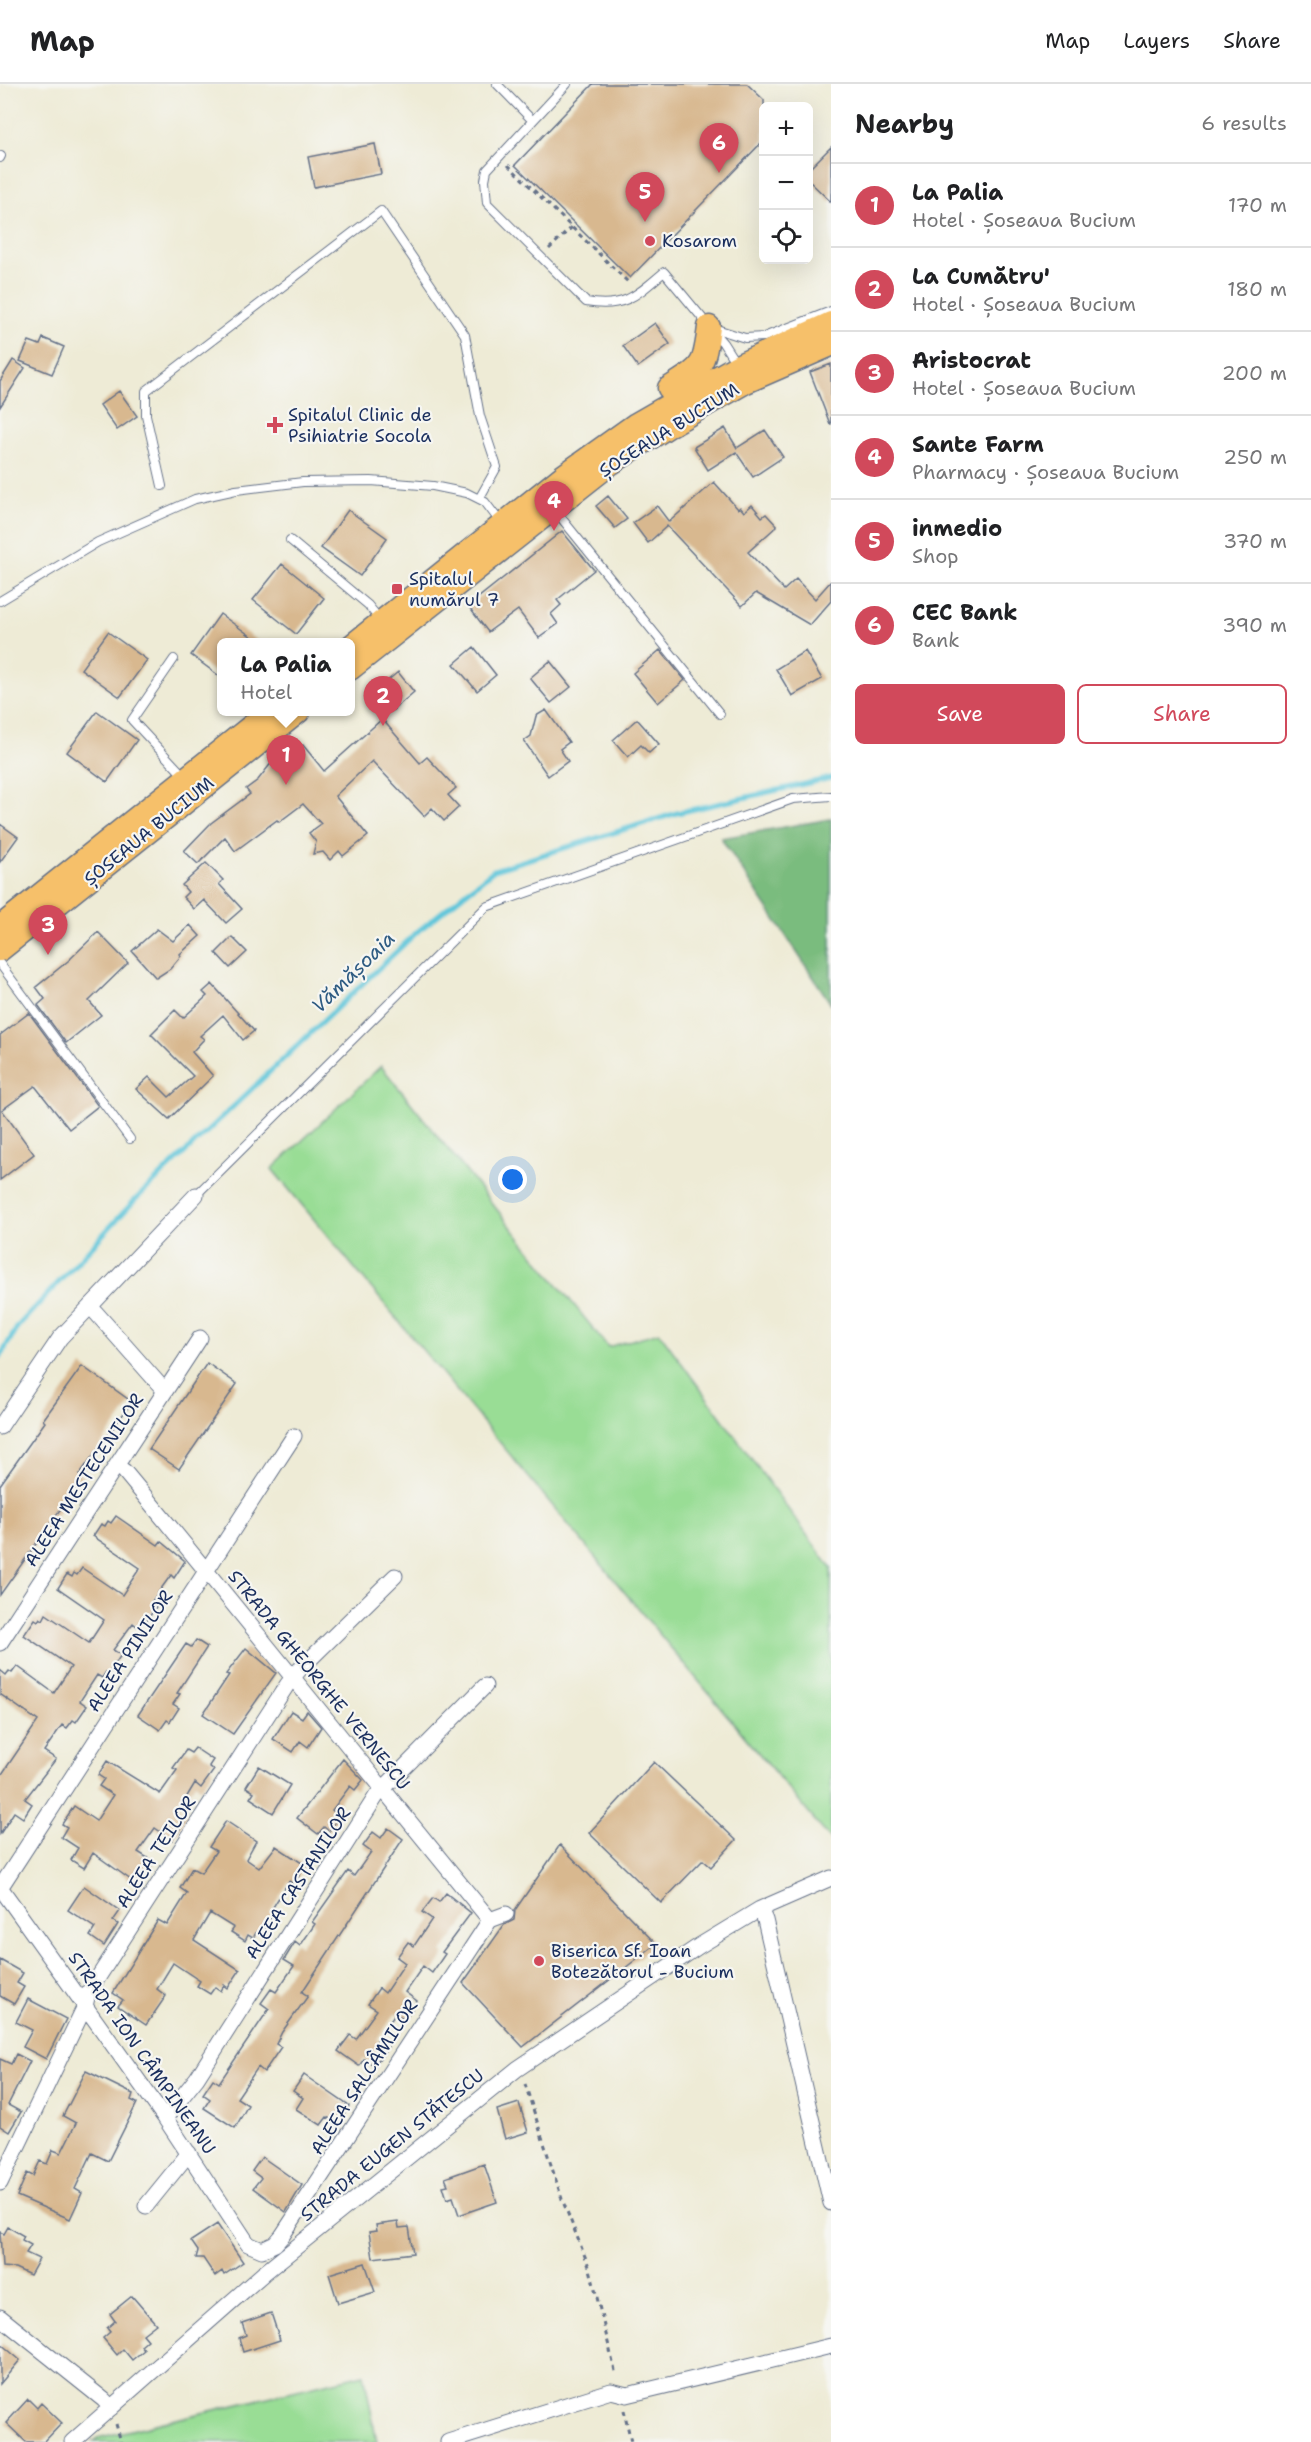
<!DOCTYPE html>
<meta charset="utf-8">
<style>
:root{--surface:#fff;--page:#f6f6f6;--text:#202124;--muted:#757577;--line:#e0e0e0;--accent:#d1495b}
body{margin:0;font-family:"Shantell Sans",sans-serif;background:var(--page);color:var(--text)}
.controls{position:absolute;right:18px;top:18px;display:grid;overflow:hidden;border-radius:9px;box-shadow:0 6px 24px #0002}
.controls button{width:54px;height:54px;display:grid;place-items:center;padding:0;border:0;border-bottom:2px solid var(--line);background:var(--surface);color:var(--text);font:30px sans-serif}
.you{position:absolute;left:513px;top:1096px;width:21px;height:21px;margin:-15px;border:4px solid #fff;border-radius:50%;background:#1a73e8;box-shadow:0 0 0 9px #1a73e833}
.badge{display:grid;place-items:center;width:39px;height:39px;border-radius:50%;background:var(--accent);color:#fff;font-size:20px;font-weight:700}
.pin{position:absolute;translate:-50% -50px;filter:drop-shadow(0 2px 3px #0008)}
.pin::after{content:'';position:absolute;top:32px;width:21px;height:18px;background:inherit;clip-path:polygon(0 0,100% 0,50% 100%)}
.popup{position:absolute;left:217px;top:554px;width:138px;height:78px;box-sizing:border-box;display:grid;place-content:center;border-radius:9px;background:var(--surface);filter:drop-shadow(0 2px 4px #0005);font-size:20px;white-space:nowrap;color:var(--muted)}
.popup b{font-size:22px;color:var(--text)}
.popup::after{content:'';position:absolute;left:50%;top:100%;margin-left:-12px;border:12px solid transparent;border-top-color:var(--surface)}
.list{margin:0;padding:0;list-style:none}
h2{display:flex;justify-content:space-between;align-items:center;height:78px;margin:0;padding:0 24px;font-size:26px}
h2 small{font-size:20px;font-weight:400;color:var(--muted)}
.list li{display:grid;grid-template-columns:39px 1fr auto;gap:18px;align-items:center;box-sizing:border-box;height:84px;padding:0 24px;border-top:2px solid var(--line)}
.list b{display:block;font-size:22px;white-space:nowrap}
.list p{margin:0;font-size:20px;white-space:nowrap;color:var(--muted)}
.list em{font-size:20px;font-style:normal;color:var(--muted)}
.actions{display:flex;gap:12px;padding:18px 24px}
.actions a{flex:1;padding:14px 0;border:2px solid var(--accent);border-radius:9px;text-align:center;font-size:21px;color:var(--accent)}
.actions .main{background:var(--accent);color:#fff}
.icon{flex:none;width:33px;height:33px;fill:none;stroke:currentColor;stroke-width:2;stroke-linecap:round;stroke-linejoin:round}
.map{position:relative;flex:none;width:831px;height:2358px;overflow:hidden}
header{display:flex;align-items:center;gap:36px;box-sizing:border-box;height:84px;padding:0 30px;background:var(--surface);border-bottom:2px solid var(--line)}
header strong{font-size:28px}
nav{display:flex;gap:33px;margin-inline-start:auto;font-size:21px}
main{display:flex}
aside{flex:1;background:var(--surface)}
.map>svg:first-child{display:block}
.green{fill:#99dd95;stroke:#5a867a;stroke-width:1.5}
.forest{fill:#7abc7e;stroke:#4a766e;stroke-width:1.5}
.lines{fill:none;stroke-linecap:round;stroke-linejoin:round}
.stream{stroke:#5ec6da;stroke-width:5}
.building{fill:#d8b88f}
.lane-casing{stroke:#657188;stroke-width:10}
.street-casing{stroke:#657188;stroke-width:17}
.primary-casing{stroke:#657188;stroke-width:25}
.path{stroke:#657188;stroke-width:3;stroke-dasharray:4.5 4.5;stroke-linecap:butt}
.lane{stroke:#fff;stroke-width:8}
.street{stroke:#fff;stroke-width:15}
.primary{stroke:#f6c06b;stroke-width:22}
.poi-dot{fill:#d1495b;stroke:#f6f6f2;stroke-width:2}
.labels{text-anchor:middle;stroke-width:4.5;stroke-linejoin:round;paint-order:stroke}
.poi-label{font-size:18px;fill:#1b2f5e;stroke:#f6f6f2;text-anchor:start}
.street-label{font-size:18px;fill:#1b2f5e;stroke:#f6f6f2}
.water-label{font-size:20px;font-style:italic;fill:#2f5c83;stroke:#f6f6f2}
</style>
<header>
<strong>Map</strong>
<nav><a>Map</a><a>Layers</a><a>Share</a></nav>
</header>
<main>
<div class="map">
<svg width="831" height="2358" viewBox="0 0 831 2358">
<rect width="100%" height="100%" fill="#f6f6f2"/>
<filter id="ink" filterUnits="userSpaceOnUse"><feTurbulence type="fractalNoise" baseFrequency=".0167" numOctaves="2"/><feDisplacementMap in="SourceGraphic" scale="12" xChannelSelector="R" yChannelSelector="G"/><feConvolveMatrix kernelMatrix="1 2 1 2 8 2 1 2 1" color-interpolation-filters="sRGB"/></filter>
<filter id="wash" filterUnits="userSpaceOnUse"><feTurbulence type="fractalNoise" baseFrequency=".008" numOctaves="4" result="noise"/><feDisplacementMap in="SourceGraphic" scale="24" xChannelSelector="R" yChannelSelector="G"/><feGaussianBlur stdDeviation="1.35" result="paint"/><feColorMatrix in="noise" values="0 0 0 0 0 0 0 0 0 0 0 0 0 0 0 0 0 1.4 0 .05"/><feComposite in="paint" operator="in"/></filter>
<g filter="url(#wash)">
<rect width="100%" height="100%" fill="#eeebd6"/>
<path class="green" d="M381,982L608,1263L659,1248L831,1484V1756L272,1085Z
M364,2290L377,2358H93L98,2354Z"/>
<path class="forest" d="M831,735V920L721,754Z"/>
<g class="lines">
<path class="stream" d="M0,1273L18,1242L136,1115L417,848L494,786L677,729L831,694"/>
</g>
<g id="blocks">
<path class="building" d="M593,0H747L764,16V56L630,194L515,81Z
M375,60L381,90L314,103L308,73Z
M831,63V118L808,96V86Z
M655,239L670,260L638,283L623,262Z
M43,254L64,263L52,290L20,277L29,257L40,261Z
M13,276L25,284L0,323V297Z
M831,280V340H830L810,288Z
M119,307L137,332L117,346L100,321Z
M725,344L737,364L765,346L783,373L753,393L736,368L708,386L694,363Z
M714,398L738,425L740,423L744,428L752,421L762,433L766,430L777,442L748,468L784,506L796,495L815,515L831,497V517L810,541L756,509L742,522L667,442L648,459L633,439L657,422L669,438Z
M608,412L627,435L615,444L596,422Z
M348,426L387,454L360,492L321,464Z
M562,447L594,486L557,516L561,521L551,530L558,540L539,554L518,526L488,548L468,522Z
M282,480L324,514L296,550L253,516Z
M220,530L259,558H222V594L191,571Z
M108,548L147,576L120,613L81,585Z
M474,563L496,591L477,607L454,580Z
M660,566L685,596L658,619L633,589Z
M805,567L822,595L792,612L776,585Z
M550,577L571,603L551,619L530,594Z
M398,588L414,608L392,627L375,607Z
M546,626L569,658L560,665L568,677L548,692L524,657L531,652L536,632Z
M97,627L137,656L107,698L67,668Z
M382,635L420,679L427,673L456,704L448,711L459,723L444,737L432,724L424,732L372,677L335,712L368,752L343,772L339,767L330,776L323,768L313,770L316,758L309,749L321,740L303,720L279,738L277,736L235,767L225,753L198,780L184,767L211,739L250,710L246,705L258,696L272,678L291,670L303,661L324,687Z
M637,635L659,660L649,669L641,661L628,673L613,656Z
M0,740L18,753L0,778Z
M206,779L223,796L219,800L242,825L226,839L204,816L194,825L183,813L188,808L182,801Z
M190,841L200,852L180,870L181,872L170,885L156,894L132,867L157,845L173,857Z
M98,848L128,879L89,917L101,931L66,959L38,921L45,915L36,903L68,877Z
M232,853L247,868L230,884L216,869Z
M212,900L254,947L243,956L223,931L200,952L204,955L192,968L213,992L169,1035L136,1005L149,993L169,1013L193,992L151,950L175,926L183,934L207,912L203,908Z
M29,929L98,1022L69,1045L35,1002L2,1026L34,1070L0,1096V951Z
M207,1279L237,1300L179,1385L149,1365Z
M82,1282L132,1318L79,1391L83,1393L0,1511V1401L45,1338L43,1336Z
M116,1432L158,1461L161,1457L185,1477L174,1494L171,1491L152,1517L157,1521L146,1538L143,1535L138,1543L133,1539L113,1566L121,1571L109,1589L106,1588L102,1594L97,1591L80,1617L87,1622L76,1638L73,1636L67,1644L62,1641L44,1667L56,1675L25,1715L32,1720L23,1734L14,1728L0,1750V1693L38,1637L0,1610V1586L6,1591L9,1587L12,1589L17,1582L54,1609L71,1583L24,1551L35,1535L38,1537L40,1534L43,1536L46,1530L89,1559L104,1536L58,1504L67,1490L72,1493L74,1489L77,1491L82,1484L122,1511L140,1484L93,1452L101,1440L105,1442L108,1437L111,1439Z
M196,1556L207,1563L177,1609L180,1610L173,1620L179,1624L170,1638L167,1636L160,1646L138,1631L186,1560L191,1563Z
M246,1564L276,1589L233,1650L203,1630L229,1591L226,1590Z
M291,1627L302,1634L307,1627L321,1643L308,1663L300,1657L293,1668L273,1655Z
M195,1664L213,1676L209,1682L214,1686L201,1704L195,1699L180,1724L189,1731L172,1756L155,1744L138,1768L154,1778L138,1801L93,1769L84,1784L71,1776L78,1764L61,1753L67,1743L62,1740L74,1722L96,1737L113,1711L99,1702L104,1695L98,1691L107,1677L160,1710L177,1686L173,1684L186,1666L191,1669Z
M343,1675L363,1696L355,1706L350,1702L332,1726L340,1732L329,1747L324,1743L318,1750L297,1734Z
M654,1678L736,1756L711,1783L703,1776L661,1819L589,1749Z
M259,1682L290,1701L273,1729L250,1714L254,1708L246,1703Z
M226,1737L256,1757L246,1775L259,1784L276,1762L305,1781L294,1800L289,1797L270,1828L273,1830L261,1850L257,1847L253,1854L248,1851L245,1857L231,1848L234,1844L210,1829L194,1856L240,1886L228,1904L224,1901L221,1907L215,1903L210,1910L197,1902L200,1897L173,1879L157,1905L166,1912L146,1941L118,1922L123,1916L113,1909L158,1836L167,1841L187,1809L180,1804L192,1784L201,1789L216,1767L209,1763Z
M388,1744L403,1755L302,1908L308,1912L282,1948L276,1960L281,1963L264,1988L258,1983L237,2014L248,2021L235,2044L204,2024L210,2015L203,2010L213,1995L219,1999L269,1925L261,1919L271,1905L276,1908L294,1882L284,1876L295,1858L300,1862L315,1840L312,1838L348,1787L354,1792L371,1768L363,1762L373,1748L381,1754Z
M560,1761L656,1860L523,1963L463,1899L504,1841L514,1836L515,1826Z
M84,1802L120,1827L113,1837L118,1840L104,1862L90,1852L95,1844L68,1826Z
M446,1809L471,1829L442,1868L445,1870L432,1889L423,1882L405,1908L417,1917L405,1936L396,1929L377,1956L388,1963L374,1982L364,1975L359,1982L338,1967L350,1951L356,1955L377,1926L368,1920L379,1904L385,1909L405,1879L397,1873L408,1858L414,1862L432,1835L422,1828L433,1814L439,1818Z
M0,1876L23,1889L17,1899L24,1903L14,1920L0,1912Z
M28,1915L66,1935L46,1975L23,1963L32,1946L16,1938Z
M16,1970L30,1977L8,2021L21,2028L9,2048L0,2042V1975L11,1980Z
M86,1987L133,2010L131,2016L137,2019L108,2077L92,2069L75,2105L82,2109L70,2135L17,2112L27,2089L33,2092L40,2077L47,2080L53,2066L61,2069L76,2039L63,2032Z
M304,1991L349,2022L338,2040L327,2033L321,2041L296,2025L303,2014L293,2007Z
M519,2019L528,2048L505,2055L497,2026Z
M262,2073L302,2101L286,2128L253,2104L261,2094L252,2087Z
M484,2080L497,2118L459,2131L453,2113L447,2115L443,2102L448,2101L445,2094Z
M398,2138L399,2144L409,2143L413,2169L373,2174L369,2148L377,2147L376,2141Z
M217,2140L243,2178L224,2191L222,2187L215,2192L203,2174H196L198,2167L191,2157Z
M8,2143L24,2152L22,2156L31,2161L26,2169L39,2175L30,2191L15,2184L2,2183L0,2148L4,2150Z
M365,2179L375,2208L338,2219L329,2190Z
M132,2212L156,2240L143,2250L148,2256L141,2262L144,2266L132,2276L123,2265L117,2271L103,2254L110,2248L107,2244L115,2237L110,2230Z
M271,2229L280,2256L243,2268L239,2254L246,2251L242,2239Z
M0,2259L20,2276L0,2300Z
M28,2315L37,2324L41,2319L62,2339L44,2358H26L6,2339Z"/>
</g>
</g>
<g filter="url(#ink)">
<use href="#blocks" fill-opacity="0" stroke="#657188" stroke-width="1.5"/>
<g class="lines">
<defs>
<path id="lane" d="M497,0L532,36
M567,0L487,86L485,96L487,119L586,218C624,225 637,211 664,188L723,259L737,281
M0,74L1,72
M710,243L745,254L764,253L831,227
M162,402L146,331V307L381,127L465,251L480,332L497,383L479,415
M554,425L720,630
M290,456L368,521L380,536
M0,517L98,458L195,415L236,406L303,398L371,397L433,402L467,409L485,418L501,439
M174,575L132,636L185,693
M0,880L130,1055
M196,1111L486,823L793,715L831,712"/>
<path id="street" d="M90,1222L165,1307
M0,1343L60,1254L196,1111
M116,1382L124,1387C247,1535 367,1687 490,1836
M0,1559L200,1254
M0,1803L165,2034L248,2160L262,2166L275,2160L282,2152L490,1836L506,1830
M0,1804L294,1352
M760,1825L765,1836L831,2119
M165,2034L197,1994L377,1711L485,1602
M0,2099L85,1922L88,1909L287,1601L299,1586L395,1492
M146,2122L189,2069
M0,2233L104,2316L111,2324
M72,2358L264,2189L517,1985L699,1862L760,1825L831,1794
M448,2358L611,2307L627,2311L831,2262"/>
<path id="primary" d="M669,304C703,282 704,284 709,243
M350,563L563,392L636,340L737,282L831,239
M350,585L610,380L669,342L746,298L831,261
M0,843L269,628
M0,866L298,628"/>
</defs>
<use href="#lane" class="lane-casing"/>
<use href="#street" class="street-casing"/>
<use href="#primary" class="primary-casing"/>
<path class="path" d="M508,81L630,200
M549,165L572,143
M525,2000L562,2115L590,2185L616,2291
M624,2326L631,2358
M116,2340L121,2358"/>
<use href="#lane" class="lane"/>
<use href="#street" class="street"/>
<use href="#primary" class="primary"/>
</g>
</g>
<g class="poi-dot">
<circle cx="650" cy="157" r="6"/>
<path d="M272 332h6v6h6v6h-6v6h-6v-6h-6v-6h6z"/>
<rect x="391" y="499" width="12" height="12" rx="3"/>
<circle cx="539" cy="1877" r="6"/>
</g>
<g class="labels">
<g class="poi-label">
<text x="662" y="163">Kosarom</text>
<text x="288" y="337">Spitalul Clinic de<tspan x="288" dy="21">Psihiatrie Socola</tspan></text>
<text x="409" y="501">Spitalul<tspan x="409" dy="21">numărul 7</tspan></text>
<text x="551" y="1873">Biserica Sf. Ioan<tspan x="551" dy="21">Botezătorul - Bucium</tspan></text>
</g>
<g class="street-label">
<text transform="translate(669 346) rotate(-32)" y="6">ȘOSEAUA BUCIUM</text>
<text transform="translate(149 747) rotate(-39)" y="6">ȘOSEAUA BUCIUM</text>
<text transform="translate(84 1396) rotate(-57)" y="6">ALEEA MESTECENILOR</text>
<text transform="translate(130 1567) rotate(-57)" y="6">ALEEA PINILOR</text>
<text transform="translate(319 1596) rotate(51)" y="6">STRADA GHEORGHE VERNESCU</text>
<text transform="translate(156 1768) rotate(-57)" y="6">ALEEA TEILOR</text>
<text transform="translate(298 1799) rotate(-57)" y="6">ALEEA CASTANILOR</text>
<text transform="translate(142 1969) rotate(55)" y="6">STRADA ION CÂMPINEANU</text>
<text transform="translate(364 1993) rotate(-57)" y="6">ALEEA SALCÂMILOR</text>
<text transform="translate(392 2061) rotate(-39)" y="6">STRADA EUGEN STĂTESCU</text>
</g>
<g class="water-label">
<text transform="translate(353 888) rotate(-44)" y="7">Vămășoaia</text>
</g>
</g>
</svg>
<div class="controls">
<button>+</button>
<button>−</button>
<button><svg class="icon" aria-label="locate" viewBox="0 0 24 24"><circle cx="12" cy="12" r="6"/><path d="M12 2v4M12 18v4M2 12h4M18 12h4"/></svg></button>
</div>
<div class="you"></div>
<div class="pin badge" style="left:286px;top:701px">1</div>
<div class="popup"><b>La Palia</b>Hotel</div>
<div class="pin badge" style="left:383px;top:642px">2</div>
<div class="pin badge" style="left:48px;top:871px">3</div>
<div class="pin badge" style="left:554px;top:447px">4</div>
<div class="pin badge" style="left:645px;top:138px">5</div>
<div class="pin badge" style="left:719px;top:89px">6</div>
</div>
<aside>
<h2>Nearby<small>6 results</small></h2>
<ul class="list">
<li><span class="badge">1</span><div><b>La Palia</b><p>Hotel · Șoseaua Bucium</p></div><em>170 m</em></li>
<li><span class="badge">2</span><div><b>La Cumătru'</b><p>Hotel · Șoseaua Bucium</p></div><em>180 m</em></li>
<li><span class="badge">3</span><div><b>Aristocrat</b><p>Hotel · Șoseaua Bucium</p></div><em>200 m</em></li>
<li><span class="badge">4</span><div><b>Sante Farm</b><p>Pharmacy · Șoseaua Bucium</p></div><em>250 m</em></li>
<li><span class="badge">5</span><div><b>inmedio</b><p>Shop</p></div><em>370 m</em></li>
<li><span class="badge">6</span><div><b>CEC Bank</b><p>Bank</p></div><em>390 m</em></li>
</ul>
<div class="actions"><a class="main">Save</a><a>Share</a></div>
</aside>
</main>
